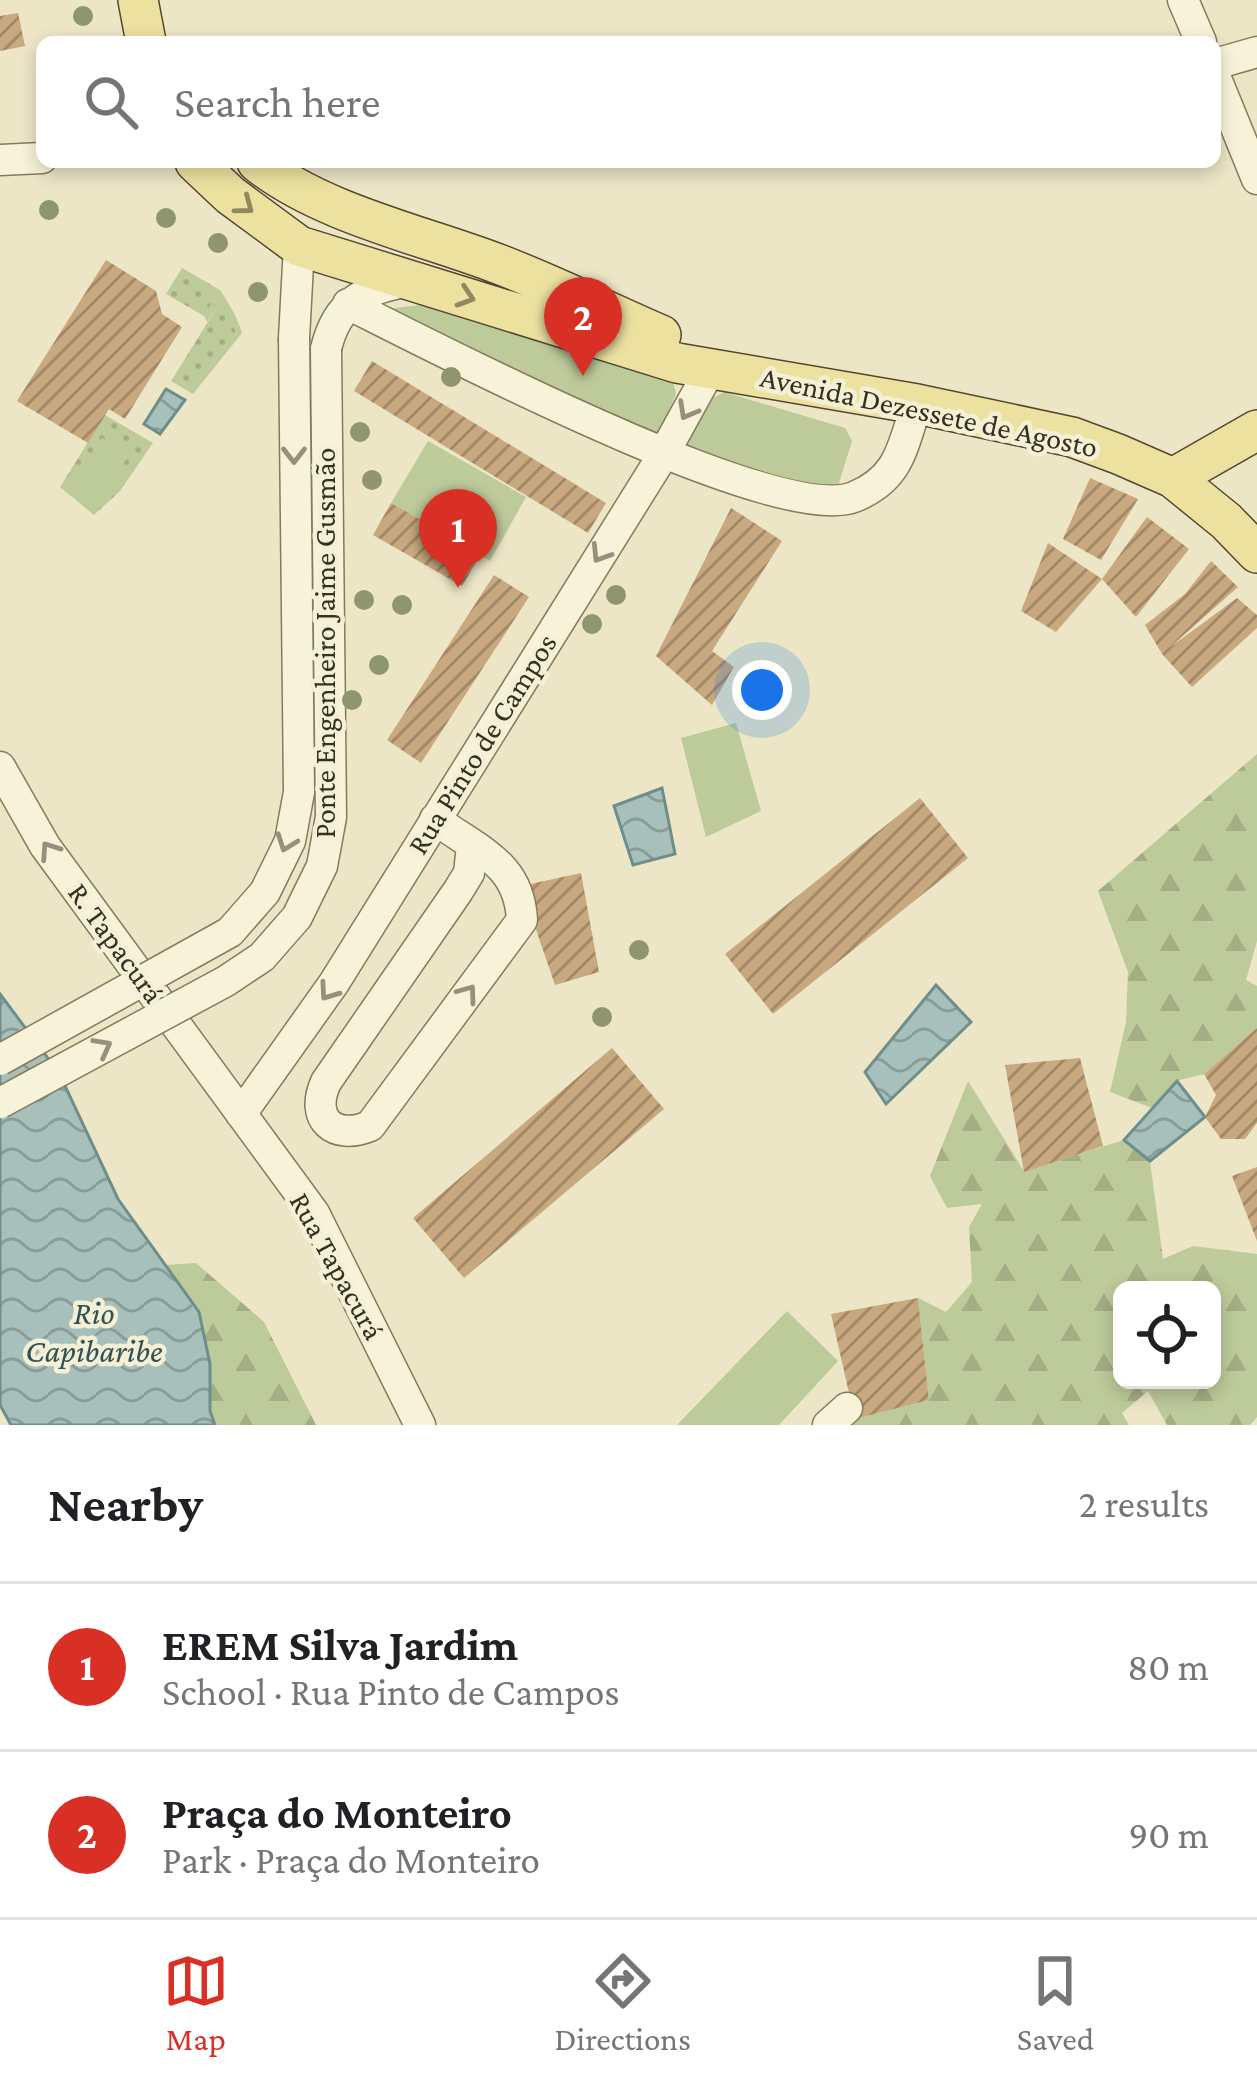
<!DOCTYPE html>
<meta charset="utf-8">
<style>
:root{--surface:#fff;--page:#f2f2f2;--text:#202124;--muted:#757577;--line:#e0e0e0;--accent:#d93025}
body{margin:0;font-family:"Crimson Pro",serif;background:var(--page);color:var(--text)}
.controls{position:absolute;right:36px;bottom:36px;display:grid;overflow:hidden;border-radius:18px;box-shadow:0 6px 18px #0003}
.controls button{width:108px;height:108px;display:grid;place-items:center;padding:0;border:0;border-bottom:3px solid var(--line);background:var(--surface);color:var(--text);font:60px sans-serif}
.you{position:absolute;left:762px;top:690px;width:42px;height:42px;margin:-30px;border:9px solid #fff;border-radius:50%;background:#1a73e8;box-shadow:0 0 0 18px #1a73e833}
.badge{display:grid;place-items:center;width:78px;height:78px;border-radius:50%;background:var(--accent);color:#fff;font-size:39px;font-weight:700}
.pin{position:absolute;translate:-50% -99px;filter:drop-shadow(0 3px 6px #0008)}
.pin::after{content:'';position:absolute;top:63px;width:42px;height:36px;background:inherit;clip-path:polygon(0 0,100% 0,50% 100%)}
.list{margin:0;padding:0;list-style:none}
h2{display:flex;justify-content:space-between;align-items:center;height:156px;margin:0;padding:0 48px;font-size:51px}
h2 small{font-size:39px;font-weight:400;color:var(--muted)}
.list li{display:grid;grid-template-columns:78px 1fr auto;gap:36px;align-items:center;box-sizing:border-box;height:168px;padding:0 48px;border-top:3px solid var(--line)}
.list b{display:block;font-size:45px;white-space:nowrap}
.list p{margin:0;font-size:39px;white-space:nowrap;color:var(--muted)}
.list em{font-size:39px;font-style:normal;color:var(--muted)}
.icon{flex:none;width:66px;height:66px;fill:none;stroke:currentColor;stroke-width:2;stroke-linecap:round;stroke-linejoin:round}
.map{position:relative;flex:none;width:1257px;height:1425px;overflow:hidden}
.search{position:absolute;background:var(--surface);box-shadow:0 6px 18px #0003;left:36px;right:36px;top:36px;height:132px;display:flex;align-items:center;gap:30px;box-sizing:border-box;padding:0 42px;border-radius:18px;color:var(--muted);font-size:45px}
.sheet{height:492px;background:var(--surface)}
nav{display:flex;justify-content:space-around;align-items:center;box-sizing:border-box;height:168px;border-top:3px solid var(--line);background:var(--surface);font-size:33px;color:var(--muted)}
nav a{display:grid;justify-items:center;gap:6px}
nav .on{color:var(--accent)}
.map>svg:first-child{display:block}
.grass{fill:url(#grass-dots)}
.forest{fill:url(#forest-firs);fill-rule:evenodd}
.green{fill:#bdca9a}
.water{fill:url(#water-waves);stroke:#6e8e8b;stroke-width:3}
.building{fill:url(#building-hatch)}
.lines{fill:none;stroke-linecap:round;stroke-linejoin:round}
.minor-casing{stroke:#86795c;stroke-width:33}
.major-casing{stroke:#544730;stroke-width:42}
.minor{stroke:#f7f3d9;stroke-width:30}
.major{stroke:#ede1a0;stroke-width:39}
.minor-bridge-casing{stroke:#86795c;stroke-width:33;stroke-linecap:butt}
.minor-bridge{stroke:#f7f3d9;stroke-width:30}
.tree{fill:#8e956f}
.oneway{stroke:#928860}
.oneway2{stroke:#97917c}
.labels{text-anchor:middle;stroke-width:9;stroke-linejoin:round;paint-order:stroke}
.street-label{font-size:30px;fill:#372f1f;stroke:#f4f0d5}
.water-label{font-size:33px;font-style:italic;fill:#305256;stroke:#f4f0d5}
</style>
<div class="map">
<svg width="1257" height="1425" viewBox="0 0 1257 1425">
<defs>
<pattern id="grass-dots" width="8" height="8" patternUnits="userSpaceOnUse" patternTransform="scale(3)"><rect width="8" height="8" fill="#bdca9a"/><path d="M2 2h.1M6 6h.1" fill="none" stroke="#a3ae84" stroke-width="1.8" stroke-linecap="round"/></pattern>
<pattern id="forest-firs" width="22" height="20" patternUnits="userSpaceOnUse" patternTransform="scale(3)"><rect width="22" height="20" fill="#bdca9a"/><path d="M5 1l3.5 6h-7zM16 11l3.5 6h-7z" fill="#a3ae84"/></pattern>
<pattern id="water-waves" width="16" height="10" patternUnits="userSpaceOnUse" patternTransform="scale(3)"><rect width="16" height="10" fill="#a7c0bc"/><path d="M0 5q4-4 8 0t8 0" fill="none" stroke="#899c98"/></pattern>
<pattern id="building-hatch" width="6" height="6" patternUnits="userSpaceOnUse" patternTransform="scale(3)"><rect width="6" height="6" fill="#c8a87e"/><path d="M-1 1l2-2M0 6l6-6M5 7l2-2" fill="none" stroke="#a38967"/></pattern>
</defs>
<rect width="100%" height="100%" fill="#ece6c6"/>
<path class="grass" d="M182,268L220,290L204,316L166,294Z
M224,296L236,333L192,389L173,378Z
M105,415L153,443L120,491L94,515L60,487Z"/>
<path class="forest" d="M1257,754V941L1246,980L1257,986V1028L1204,1074L1176,1081L1152,1108L1110,1092L1126,1022L1128,972L1098,891Z
M968,1081L1024,1171L1124,1140L1150,1161L1163,1259L1193,1246L1257,1254V1417L1250,1425H1167L1148,1391L1122,1413L1129,1425H847L855,1419L929,1400L918,1298L946,1312L972,1282L969,1227L982,1204L947,1208L930,1176ZM1122,1290H1212V1380H1122Z
M196,1263L264,1322L316,1425H215C208,1406 211,1389 210,1369C207,1324 191,1300 166,1265Z"/>
<path class="green" d="M220,290C229,303 237,317 242,333L193,394L171,381L173,378L192,389L236,333L224,297L207,322L204,316Z
M428,304L673,382L676,394L657,440L386,309Z
M724,392L845,428L852,441L835,496L679,446L709,400Z
M102,438L129,455L97,508L70,491Z
M428,441L526,497L490,561L391,503Z
M736,723L761,811L706,837L681,738Z
M787,1311L838,1361L779,1425H677Z"/>
<path class="water" d="M166,389L185,400L160,434L144,424Z
M662,788L675,854L633,865L614,806Z
M936,985L971,1022L886,1104L865,1072Z
M0,994L59,1073L118,1199L199,1312L210,1364V1411L215,1425H11L0,1405Z
M1177,1081L1205,1117L1150,1161L1124,1140Z"/>
<path class="building" d="M18,13L25,46L0,51V16Z
M106,260L156,291L162,314L182,327L125,419L109,409L88,443L17,401Z
M372,361L606,503L588,533L354,391Z
M1090,478L1138,499L1101,560L1063,539Z
M391,503L481,554L462,586L373,535Z
M731,508L782,541L712,651L734,667L712,705L656,656Z
M1147,517L1189,549L1136,617L1102,579L1056,632L1021,611L1048,543L1102,579Z
M1211,561L1238,587L1169,648L1237,598L1257,615V628L1192,687L1162,654L1145,625L1185,594Z
M494,575L529,597L421,763L387,740Z
M920,798L968,858L773,1014L725,954Z
M581,873L599,972L555,985L521,886Z
M1257,1028V1123L1245,1139H1221L1205,1117L1216,1095L1204,1074Z
M612,1048L664,1109L464,1278L413,1218Z
M1080,1058L1103,1146L1024,1172L1005,1065Z
M1257,1167V1241L1232,1176Z
M918,1298L929,1400L855,1419L831,1314Z"/>
<g class="lines">
<defs>
<path id="minor" d="M1183,0L1201,42
M1215,64L1257,52
M1215,76L1257,179
M0,160L42,158
M348,304C432,346 778,527 854,497C901,478 902,446 917,404
M294,338L299,246
M326,349C337,301 366,288 411,281
M0,767L45,846L314,1213L420,1425
M435,819C477,851 519,862 522,920L370,1126C334,1141 309,1119 326,1082L458,891L469,873L472,846
M241,1114L334,983L663,455L712,366
M828,1425L847,1408"/>
<path id="major" d="M138,0L146,42
M195,162L230,195L299,246L677,363L917,404L1072,437L1118,454L1173,478L1226,521L1257,553
M257,162C319,212 418,234 493,262C550,283 605,311 661,335
M1173,478L1257,430"/>
</defs>
<use href="#minor" class="minor-casing"/>
<use href="#major" class="major-casing"/>
<use href="#minor" class="minor"/>
<use href="#major" class="major"/>
<defs>
<path id="minor-bridge" d="M0,1060L230,932L265,892L290,841L299,792L294,338
M0,1103L226,981L262,957L297,917L322,866L331,817L326,349"/>
</defs>
<use href="#minor-bridge" class="minor-bridge-casing"/>
<use href="#minor-bridge" class="minor-bridge"/>
</g>
<g class="tree">
<circle cx="83" cy="16" r="10"/>
<circle cx="49" cy="210" r="10"/>
<circle cx="166" cy="218" r="10"/>
<circle cx="218" cy="243" r="10"/>
<circle cx="258" cy="292" r="10"/>
<circle cx="451" cy="377" r="10"/>
<circle cx="360" cy="432" r="10"/>
<circle cx="372" cy="480" r="10"/>
<circle cx="616" cy="595" r="10"/>
<circle cx="364" cy="600" r="10"/>
<circle cx="402" cy="605" r="10"/>
<circle cx="592" cy="624" r="10"/>
<circle cx="379" cy="665" r="10"/>
<circle cx="352" cy="700" r="10"/>
<circle cx="639" cy="950" r="10"/>
<circle cx="602" cy="1017" r="10"/>
</g>
<defs><path id="oneway-chevron" d="M-2-3.5L2.5 0L-2 3.5" fill="none" stroke-width="1.6" stroke-linecap="round" stroke-linejoin="round" transform="scale(3)"/></defs>
<g class="oneway">
<use href="#oneway-chevron" transform="translate(245 206) rotate(37)"/>
<use href="#oneway-chevron" transform="translate(466 297) rotate(18)"/>
</g>
<g class="oneway2">
<use href="#oneway-chevron" transform="translate(687 411) rotate(119)"/>
<use href="#oneway-chevron" transform="translate(294 455) rotate(90)"/>
<use href="#oneway-chevron" transform="translate(600 554) rotate(122)"/>
<use href="#oneway-chevron" transform="translate(286 843) rotate(110)"/>
<use href="#oneway-chevron" transform="translate(49 850) rotate(-124)"/>
<use href="#oneway-chevron" transform="translate(328 992) rotate(125)"/>
<use href="#oneway-chevron" transform="translate(468 993) rotate(-54)"/>
<use href="#oneway-chevron" transform="translate(103 1047) rotate(-28)"/>
</g>
<g class="labels">
<g class="street-label">
<text transform="translate(929 412) rotate(12)" y="10">Avenida Dezessete de Agosto</text>
<text transform="translate(325 643) rotate(-90)" y="10">Ponte Engenheiro Jaime Gusmão</text>
<text transform="translate(482 744) rotate(-58)" y="10">Rua Pinto de Campos</text>
<text transform="translate(116 943) rotate(54)" y="10">R. Tapacurá</text>
<text transform="translate(337 1266) rotate(61)" y="10">Rua Tapacurá</text>
</g>
<g class="water-label">
<text x="94" y="1324">Rio<tspan x="94" dy="38">Capibaribe</tspan></text>
</g>
</g>
</svg>
<div class="controls">
<button><svg class="icon" aria-label="locate" viewBox="0 0 24 24"><circle cx="12" cy="12" r="6"/><path d="M12 2v4M12 18v4M2 12h4M18 12h4"/></svg></button>
</div>
<div class="you"></div>
<div class="pin badge" style="left:458px;top:588px">1</div>
<div class="pin badge" style="left:583px;top:376px">2</div>
<div class="search"><svg class="icon" aria-label="search" viewBox="0 0 24 24"><circle cx="10" cy="10" r="6"/><path d="M15 15l6 6"/></svg>Search here</div>
</div>
<section class="sheet">
<h2>Nearby<small>2 results</small></h2>
<ul class="list">
<li><span class="badge">1</span><div><b>EREM Silva Jardim</b><p>School · Rua Pinto de Campos</p></div><em>80 m</em></li>
<li><span class="badge">2</span><div><b>Praça do Monteiro</b><p>Park · Praça do Monteiro</p></div><em>90 m</em></li>
</ul>
</section>
<nav>
<a class="on"><svg class="icon" aria-label="map" viewBox="0 0 24 24"><path d="M3 6l6-2 6 2 6-2v14l-6 2-6-2-6 2zM9 4v14M15 6v14"/></svg>Map</a>
<a><svg class="icon" aria-label="directions" viewBox="0 0 24 24"><path d="M12 3l9 9-9 9-9-9zM9 14v-3h6M13 9l2 2-2 2"/></svg>Directions</a>
<a><svg class="icon" aria-label="saved" viewBox="0 0 24 24"><path d="M7 4h10v16l-5-4-5 4z"/></svg>Saved</a>
</nav>
